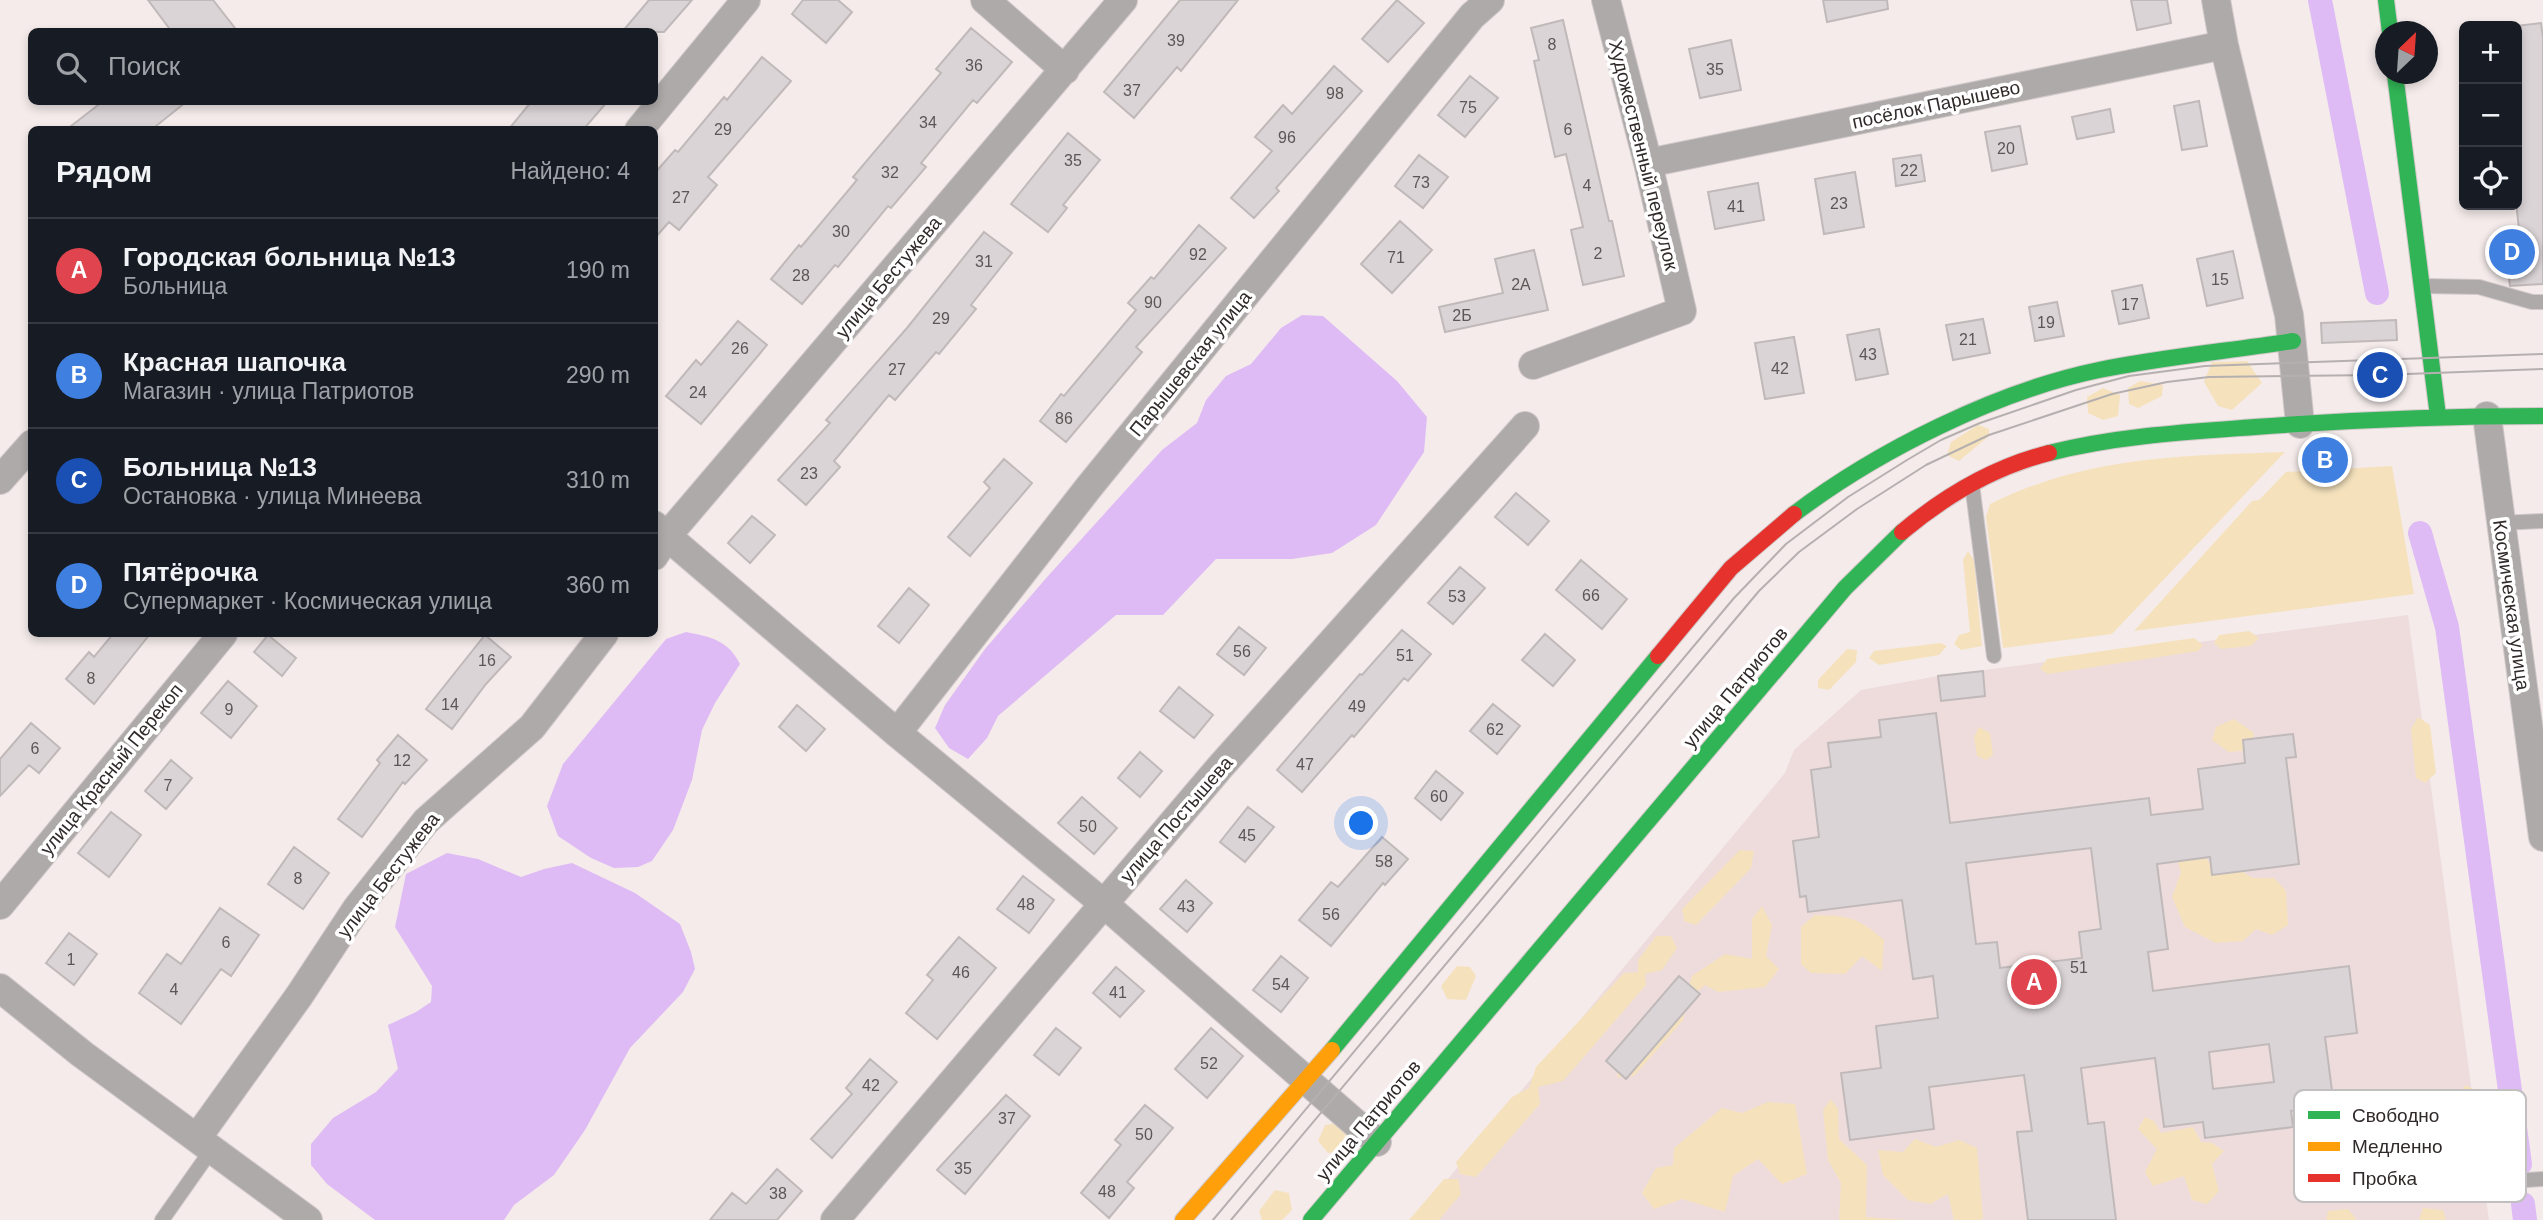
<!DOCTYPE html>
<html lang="ru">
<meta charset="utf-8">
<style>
:root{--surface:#171b24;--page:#20242c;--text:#f1f3f6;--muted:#9ea1a6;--line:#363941;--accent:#db2777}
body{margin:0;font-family:Helvetica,sans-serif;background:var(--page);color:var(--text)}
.controls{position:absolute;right:21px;top:21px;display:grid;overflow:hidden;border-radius:10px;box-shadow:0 4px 10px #0003}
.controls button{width:63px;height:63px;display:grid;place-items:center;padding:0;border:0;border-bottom:2px solid var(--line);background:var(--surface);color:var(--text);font:35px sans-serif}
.compass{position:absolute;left:2375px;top:21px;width:63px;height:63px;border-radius:50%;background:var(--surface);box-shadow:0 4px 10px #0003;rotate:25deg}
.you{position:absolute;left:1362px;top:824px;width:24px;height:24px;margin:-18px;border:5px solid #fff;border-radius:50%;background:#1a73e8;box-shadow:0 0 0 10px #1a73e833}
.badge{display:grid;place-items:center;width:46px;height:46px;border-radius:50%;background:var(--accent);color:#fff;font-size:23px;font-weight:700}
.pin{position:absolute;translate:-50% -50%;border:4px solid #fff;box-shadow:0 2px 7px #0006}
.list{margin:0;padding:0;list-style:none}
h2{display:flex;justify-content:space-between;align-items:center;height:91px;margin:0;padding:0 28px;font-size:30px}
h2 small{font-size:23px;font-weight:400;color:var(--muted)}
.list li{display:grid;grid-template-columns:46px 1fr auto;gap:21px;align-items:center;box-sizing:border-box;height:105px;padding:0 28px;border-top:2px solid var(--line)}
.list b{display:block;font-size:26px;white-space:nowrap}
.list p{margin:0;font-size:23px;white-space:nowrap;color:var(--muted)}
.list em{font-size:23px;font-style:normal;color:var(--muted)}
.icon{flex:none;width:38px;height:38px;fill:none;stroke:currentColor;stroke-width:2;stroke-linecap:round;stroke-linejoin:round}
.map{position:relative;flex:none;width:2543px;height:1220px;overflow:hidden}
.search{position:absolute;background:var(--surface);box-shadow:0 4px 10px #0003;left:28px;top:28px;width:630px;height:77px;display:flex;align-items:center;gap:18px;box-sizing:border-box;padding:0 24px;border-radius:10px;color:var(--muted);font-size:26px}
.panel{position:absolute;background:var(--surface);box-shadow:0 4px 10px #0003;left:28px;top:126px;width:630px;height:511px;border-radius:10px}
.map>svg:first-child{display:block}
.built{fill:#eedcdc}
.green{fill:#f5e2bd}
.water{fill:#debbf4}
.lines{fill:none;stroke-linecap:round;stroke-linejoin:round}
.canal{stroke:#debbf4;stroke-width:24}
.building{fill:#dbd4d6;stroke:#c0b9ba;stroke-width:2;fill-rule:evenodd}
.lane-casing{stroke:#d1c9c9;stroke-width:16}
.street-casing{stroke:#d1c9c9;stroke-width:30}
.fast-casing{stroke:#d1c9c9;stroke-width:18}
.slow-casing{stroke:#d1c9c9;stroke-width:18}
.jam-casing{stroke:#d1c9c9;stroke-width:18}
.lane{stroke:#afaaaa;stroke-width:14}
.street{stroke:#afaaaa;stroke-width:28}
.fast{stroke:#30b455;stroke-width:16}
.slow{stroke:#ff9f0a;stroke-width:16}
.jam{stroke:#e5322d;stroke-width:16}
.tram{stroke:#b5b0af;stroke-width:2}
.labels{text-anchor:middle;stroke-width:7;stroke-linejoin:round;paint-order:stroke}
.number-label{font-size:16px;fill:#5d5657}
.street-label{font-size:19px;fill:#312a2a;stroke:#fff}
.key{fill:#fff;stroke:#c1bfbf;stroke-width:2}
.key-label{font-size:19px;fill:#312a2a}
</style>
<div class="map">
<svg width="2543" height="1220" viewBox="0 0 2543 1220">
<rect width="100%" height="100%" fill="#f5ebeb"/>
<path class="built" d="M2408,615L2489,1220H1414L1785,773L1794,750L1861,690L1938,676Z"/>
<path class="green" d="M2247,361L2262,383L2232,410L2218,406L2204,382L2212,362Z
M2140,381L2163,385L2162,396L2138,408L2129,404L2128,388Z
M2103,388L2120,395L2118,416L2103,420L2088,413L2087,397Z
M1978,425L1989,429V436L1959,461L1947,455L1951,442Z
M2285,452L2112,634L2003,648L1986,517L1990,504C2088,456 2178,456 2285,452Z
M2392,466L2414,594L2134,631L2252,501L2259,500L2286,472Z
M1968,551L1974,560L1982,646L1961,650L1954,644L1959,635L1970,632L1963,560Z
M2249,631L2259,638L2251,646L2221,649L2214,643L2219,635Z
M2194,638L2203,645L2198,651L2048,674L2040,669L2047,659Z
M1941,643L1947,646L1939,655L1879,665L1869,658L1874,651Z
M1847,649L1857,650L1856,662L1829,690L1818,688V680Z
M2418,717L2430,725L2436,773L2425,783L2416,778L2411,729Z
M2234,719L2254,733L2252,750L2229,752L2212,740L2216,727Z
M1979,727L1990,733L1993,755L1986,760L1977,756L1974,737Z
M2204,849L2208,862H2225L2253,878H2274L2286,891L2288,925L2272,935L2256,929L2243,941L2216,943L2185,927L2172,897L2181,872L2175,854Z
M1740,850L1754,851L1751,868L1696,925L1684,921L1682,909Z
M1762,906L1772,925L1766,956L1779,969L1765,987L1718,992L1705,985L1688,1000L1683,1020L1634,1076L1617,1077L1619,1063L1686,996L1692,976L1725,954L1752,959V919Z
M1815,915C1850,916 1857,917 1884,940L1882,971L1862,956L1845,974L1811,973L1801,964V927Z
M1656,936H1671L1677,948L1662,970L1645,974L1646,985L1563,1081L1538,1087L1540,1104L1476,1177L1460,1174L1456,1162L1512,1097L1529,1088L1536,1067L1624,973L1638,972V960Z
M1457,966L1470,967L1476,976L1466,1000L1447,999L1441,986Z
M2465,1085L2482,1093L2485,1132L2469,1140L2453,1128L2442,1132L2428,1125L2433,1114L2451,1112Z
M1831,1099L1838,1109L1839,1139L1867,1165L1866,1217L1907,1220H1839L1841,1183L1828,1160L1823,1110Z
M1768,1102L1795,1104L1807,1174L1782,1184L1758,1159L1733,1176L1725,1212L1682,1199L1654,1209L1642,1193L1656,1168L1673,1165L1674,1148L1722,1108L1742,1113Z
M2145,1117L2154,1121L2161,1133L2193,1127L2201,1142L2212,1143L2224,1151L2212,1164L2219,1191L2207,1204L2192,1200L2184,1176L2153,1186L2145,1172L2157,1149L2138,1129Z
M1338,1123L1346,1133L1342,1151L1328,1153L1318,1141L1325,1125Z
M1915,1139L1936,1147L1959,1140L1977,1148L1983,1218L1980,1220H1954L1948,1194L1930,1204L1908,1200L1883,1175L1878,1150L1903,1152Z
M1444,1179H1458L1461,1194L1439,1220H1409Z
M1275,1190L1289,1193L1292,1210L1282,1220H1262L1259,1211Z
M2423,1208L2443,1210L2446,1220H2419Z
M2348,1209L2357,1220H2326L2328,1211Z"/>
<path class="water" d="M1302,315L1323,316L1397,381L1427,417L1424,452L1376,525L1332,553L1292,559H1216L1163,615H1116L998,716L987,738L968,759L949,748L935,728L945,705L985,649L1048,576L1162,450L1197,423L1206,400L1226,376L1251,364L1281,328Z
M686,632C711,637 728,640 740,664L715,703L702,730L692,780L673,830L652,861L638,867L614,868L591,858L558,836L547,806L563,764L666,639Z
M447,853L478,859L521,877L544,869L572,863L635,893L680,924L691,952L695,969L683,992L630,1048L585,1130L554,1175L514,1205L504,1220H375L327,1184L311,1165V1144L333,1118L376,1092L398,1069L388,1025L416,1012L431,1002L432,986L395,927L406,874Z"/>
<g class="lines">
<path class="canal" d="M2320,0L2377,293
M2420,533L2447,627L2520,1164
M2523,1204L2525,1220"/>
</g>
<path class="building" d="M148,0H213L238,32H172Z
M649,0H692L664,32H622Z
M803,0H838L852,12L826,43L792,14Z
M1180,0H1238L1181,71L1177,67L1134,118L1104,92Z
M1397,0L1424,23L1388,62L1362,39Z
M1823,0H1887L1888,9L1827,22Z
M2131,0H2167L2171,23L2137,30Z
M1563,20L1609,221H1612L1624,276L1583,285L1571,230L1583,227L1566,154L1555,157L1534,61L1539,60L1531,28Z
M2541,23L2543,38V284L2510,286L2504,240L2520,238L2517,211V26Z
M971,28L1012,62L977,103L973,100L921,163L926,167L891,208L888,206L838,267L835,265L802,304L771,279L799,245L801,247L857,180L853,177L941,73L936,69Z
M1731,40L1741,90L1700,98L1689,49Z
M762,57L791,81L708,177L717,185L679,230L669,222L654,239V174L675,150L678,152L724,97L727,100Z
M1334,66L1362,91L1276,188L1279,191L1254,218L1231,198L1272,151L1255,137L1283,105L1292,114Z
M1470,76L1498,98L1465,137L1438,115Z
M2199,101L2207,146L2182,150L2174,106Z
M102,102H186L151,130H66Z
M531,102H607L583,130H508Z
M2110,109L2114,132L2077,139L2072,117Z
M2020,126L2027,164L1992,171L1985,132Z
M1068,133L1100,160L1063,205L1067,208L1048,232L1011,204Z
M1419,155L1448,177L1423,208L1395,186Z
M1921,155L1925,181L1896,186L1893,159Z
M1855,172L1864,227L1824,234L1815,179Z
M1758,183L1764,220L1715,229L1708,192Z
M1400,221L1432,250L1392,293L1361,264Z
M1199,225L1226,248L1136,347L1142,352L1066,442L1040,421L1061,394L1064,396L1136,310L1128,303L1151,277L1154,279Z
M984,232L1012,253L971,305L976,309L939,354L936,352L895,400L889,395L834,461L840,467L806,505L778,480L830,423L826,420L907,328Z
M1534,250L1548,310L1445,332L1439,307L1503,293L1495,259Z
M2233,251L2243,298L2207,306L2197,259Z
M2142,285L2149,318L2119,324L2112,291Z
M2057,302L2064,336L2035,341L2029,307Z
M1983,319L1990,353L1953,360L1946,325Z
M2396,320L2397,340L2322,343L2321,323Z
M738,321L767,345L701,424L666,396L696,360L701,365Z
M1879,329L1888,374L1856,380L1847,335Z
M1794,337L1804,393L1765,399L1755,343Z
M1004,459L1032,483L970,556L948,537L990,488L984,482Z
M1516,493L1549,521L1528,545L1495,517Z
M752,516L775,535L750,563L728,543Z
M1581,560L1627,599L1602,629L1556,590Z
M1460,567L1485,588L1453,624L1428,603Z
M909,588L929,605L899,643L878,626Z
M1239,627L1266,648L1244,675L1217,654Z
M1402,630L1431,654L1408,681L1404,678L1354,737L1352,735L1302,792L1277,770L1360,674L1362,675Z
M113,634H150L94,704L66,679L89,652L94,657Z
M1545,634L1575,660L1553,686L1522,660Z
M268,635L296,658L282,676L254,652Z
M485,635L511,657L486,684L452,729L426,709Z
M1983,671L1985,696L1941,701L1938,676Z
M228,681L257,706L231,738L201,713Z
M1179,687L1213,715L1194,738L1160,711Z
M1493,704L1520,726L1497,754L1470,731Z
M797,705L825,729L806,751L779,727Z
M1936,713L1950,823L2149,798L2151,815L2203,809L2198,769L2245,763L2243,740L2293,734L2296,757L2286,758L2299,864L2212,875L2210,857L2157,864L2168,949L2148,952L2153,991L2349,966L2357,1033L2325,1037L2334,1106L2291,1111L2293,1127L2205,1138L2203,1122L2164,1127L2155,1058L2081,1068L2088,1124L2104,1122L2116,1220H2028L2017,1132L2032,1131L2024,1075L1929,1087L1934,1129L1850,1140L1841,1073L1881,1068L1876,1026L1938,1018L1933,976L1913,979L1902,900L1808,912L1806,896L1800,897L1793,841L1819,837L1811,770L1831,767L1828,743L1881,737L1879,720ZM2091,848L2101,929L2079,932L2082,958L2000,968L1997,942L1976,944L1966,863ZM2269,1044L2274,1082L2213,1089L2209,1052Z
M31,723L60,748L39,773L29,765L0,796V759Z
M398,735L427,760L405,784L403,782L362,837L338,819L380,763L377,760Z
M1140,752L1162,771L1140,797L1118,778Z
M171,760L192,778L166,809L145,791Z
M1436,771L1463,793L1441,820L1415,798Z
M1082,797L1117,828L1094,854L1058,823Z
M1248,807L1274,827L1245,862L1220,842Z
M111,812L141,835L109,877L78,853Z
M1382,837L1408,859L1385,885L1383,883L1331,946L1299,920L1331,882L1338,887Z
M294,847L329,873L303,909L268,884Z
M1023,876L1054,900L1029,933L997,909Z
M1186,880L1212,903L1187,932L1160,909Z
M220,908L259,935L231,976L221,969L181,1024L139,993L167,954L181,964Z
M69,933L97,954L74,985L46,963Z
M959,937L996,968L937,1039L906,1013L933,980L927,975Z
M1281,956L1308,978L1281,1012L1253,990Z
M1116,967L1144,991L1120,1017L1093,993Z
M1679,976L1700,994L1626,1079L1606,1061Z
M1056,1028L1081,1048L1059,1075L1034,1055Z
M1211,1028L1243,1056L1207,1098L1175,1069Z
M870,1059L897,1082L832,1158L811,1139L852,1094L846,1088Z
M1006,1095L1030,1116L965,1194L937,1170Z
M1145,1105L1173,1128L1127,1182L1134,1188L1109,1218L1081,1193L1121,1145L1115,1140Z
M777,1169L802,1191L777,1220H710L732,1193L746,1204Z"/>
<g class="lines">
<defs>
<path id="lane" d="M2424,286L2479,287L2532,302H2543
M1972,484L1994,656
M2500,523L2543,521
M2498,1182L2543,1179
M162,1220L212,1149"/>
<path id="street" d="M985,0L1065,70
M2216,0L2224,45L2289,315L2300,424
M639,130L746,0
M1648,163L2224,45
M1533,365L1682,311L1648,163L1606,0
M2487,416L2543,837
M0,480L32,444
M654,525L897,733L1103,903L1377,1142
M654,556L667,536L1123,0
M897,733L1089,487L1472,16L1490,0
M0,905L223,634
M0,988L82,1054L308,1220
M197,1138L299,996L357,908L426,821L532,727L604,634
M835,1220L1221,766L1525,426"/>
<path id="fast" d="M2386,0L2390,32
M2395,74L2438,416
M2049,453C2116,436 2186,432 2255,427C2351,420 2447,416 2543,416
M1794,514C1877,451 1997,391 2099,370C2163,357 2229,351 2293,341
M1332,1050L1658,656
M1311,1220L1845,588L1902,532"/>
<path id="slow" d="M1183,1220L1332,1050"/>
<path id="jam" d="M1902,532C1946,495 1994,467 2049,453
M1658,656L1731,568L1794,514"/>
</defs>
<use href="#lane" class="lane-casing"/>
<use href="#street" class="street-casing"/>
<use href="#fast" class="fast-casing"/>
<use href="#slow" class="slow-casing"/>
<use href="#jam" class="jam-casing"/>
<use href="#lane" class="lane"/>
<use href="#street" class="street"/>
<use href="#fast" class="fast"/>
<use href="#slow" class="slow"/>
<use href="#jam" class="jam"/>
<path class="tram" d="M1213,1220L1734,598L1786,544L1848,497L1907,460L1941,440L1980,423L2076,390L2129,376L2205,366L2543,354
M1231,1220L1759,591L1799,552L1857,509L1926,465L1989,435L2112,394L2167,382L2209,377L2380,375L2543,369"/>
</g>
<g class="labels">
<g class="number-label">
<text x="1176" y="46">39</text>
<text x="1552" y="50">8</text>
<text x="974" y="71">36</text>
<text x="1715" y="75">35</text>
<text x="1132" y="96">37</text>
<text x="1335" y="99">98</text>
<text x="1468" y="113">75</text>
<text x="928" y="128">34</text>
<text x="723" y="135">29</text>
<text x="1568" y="135">6</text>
<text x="1287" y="143">96</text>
<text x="2006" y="154">20</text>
<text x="1073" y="166">35</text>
<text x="1909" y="176">22</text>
<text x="890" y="178">32</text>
<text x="1421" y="188">73</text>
<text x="1587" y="191">4</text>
<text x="681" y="203">27</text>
<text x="1839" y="209">23</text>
<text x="1736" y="212">41</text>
<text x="841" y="237">30</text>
<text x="1598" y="259">2</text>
<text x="1198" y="260">92</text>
<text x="1396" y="263">71</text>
<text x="984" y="267">31</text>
<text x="801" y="281">28</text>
<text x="2220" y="285">15</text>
<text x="1521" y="290">2А</text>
<text x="1153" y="308">90</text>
<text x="2130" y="310">17</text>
<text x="1462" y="321">2Б</text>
<text x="941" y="324">29</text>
<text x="2046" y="328">19</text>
<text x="1968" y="345">21</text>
<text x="740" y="354">26</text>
<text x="1868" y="360">43</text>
<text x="1780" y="374">42</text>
<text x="897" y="375">27</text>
<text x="698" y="398">24</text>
<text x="1064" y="424">86</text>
<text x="809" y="479">23</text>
<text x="1591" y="601">66</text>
<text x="1457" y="602">53</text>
<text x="1242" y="657">56</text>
<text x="1405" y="661">51</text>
<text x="487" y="666">16</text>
<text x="91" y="684">8</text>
<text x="450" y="710">14</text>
<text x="1357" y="712">49</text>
<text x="229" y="715">9</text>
<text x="1495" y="735">62</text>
<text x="35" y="754">6</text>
<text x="402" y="766">12</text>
<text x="1305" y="770">47</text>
<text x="168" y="791">7</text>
<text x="1439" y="802">60</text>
<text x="1088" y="832">50</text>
<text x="1247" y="841">45</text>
<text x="1384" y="867">58</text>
<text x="298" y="884">8</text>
<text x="1026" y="910">48</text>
<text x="1186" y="912">43</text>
<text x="1331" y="920">56</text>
<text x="226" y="948">6</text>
<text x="71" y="965">1</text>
<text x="2079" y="973">51</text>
<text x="961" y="978">46</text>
<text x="1281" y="990">54</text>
<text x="174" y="995">4</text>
<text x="1118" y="998">41</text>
<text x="1209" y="1069">52</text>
<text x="871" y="1091">42</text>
<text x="1007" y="1124">37</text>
<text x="1144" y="1140">50</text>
<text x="963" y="1174">35</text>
<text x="1107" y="1197">48</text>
<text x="778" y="1199">38</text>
</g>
<g class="street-label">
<text transform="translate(1936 104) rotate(-12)" y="7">посёлок Парышево</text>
<text transform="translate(1644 155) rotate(76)" y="7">Художественный переулок</text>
<text transform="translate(888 277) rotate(-50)" y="7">улица Бестужева</text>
<text transform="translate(1190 363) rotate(-51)" y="7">Парышевская улица</text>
<text transform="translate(2512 605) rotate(82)" y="7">Космическая улица</text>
<text transform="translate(1735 687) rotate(-50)" y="7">улица Патриотов</text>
<text transform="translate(111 769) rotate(-51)" y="7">улица Красный Перекоп</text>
<text transform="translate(1176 819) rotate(-49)" y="7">улица Постышева</text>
<text transform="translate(388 875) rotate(-52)" y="7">улица Бестужева</text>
<text transform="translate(1368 1120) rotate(-50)" y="7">улица Патриотов</text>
</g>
</g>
<rect x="2294" y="1090" width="232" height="112" rx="10" class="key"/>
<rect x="2308" y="1111" width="32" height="8" fill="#30b455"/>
<rect x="2308" y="1142" width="32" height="9" fill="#ff9f0a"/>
<rect x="2308" y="1174" width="32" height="8" fill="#e5322d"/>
<g class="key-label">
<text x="2352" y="1122">Свободно</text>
<text x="2352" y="1153">Медленно</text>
<text x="2352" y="1185">Пробка</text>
</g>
</svg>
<div class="controls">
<button>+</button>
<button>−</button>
<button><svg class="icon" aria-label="locate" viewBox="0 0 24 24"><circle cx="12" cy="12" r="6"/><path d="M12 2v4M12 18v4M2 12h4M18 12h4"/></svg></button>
</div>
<svg class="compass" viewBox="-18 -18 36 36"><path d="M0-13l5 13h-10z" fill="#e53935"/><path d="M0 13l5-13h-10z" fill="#9ea1a6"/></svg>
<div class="you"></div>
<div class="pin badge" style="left:2034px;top:982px;background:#e0444e">A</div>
<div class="pin badge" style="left:2325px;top:460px;background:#3f7fe0">B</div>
<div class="pin badge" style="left:2380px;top:375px;background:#1a4fb4">C</div>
<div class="pin badge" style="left:2512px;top:252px;background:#3f7fe0">D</div>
<div class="search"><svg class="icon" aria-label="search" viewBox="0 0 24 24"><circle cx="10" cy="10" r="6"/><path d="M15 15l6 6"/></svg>Поиск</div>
<section class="panel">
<h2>Рядом<small>Найдено: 4</small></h2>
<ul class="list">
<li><span class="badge" style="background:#e0444e">A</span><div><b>Городская больница №13</b><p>Больница</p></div><em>190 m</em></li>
<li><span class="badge" style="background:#3f7fe0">B</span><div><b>Красная шапочка</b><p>Магазин · улица Патриотов</p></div><em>290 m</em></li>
<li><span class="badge" style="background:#1a4fb4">C</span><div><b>Больница №13</b><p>Остановка · улица Минеева</p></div><em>310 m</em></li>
<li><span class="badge" style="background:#3f7fe0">D</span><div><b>Пятёрочка</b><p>Супермаркет · Космическая улица</p></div><em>360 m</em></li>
</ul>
</section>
</div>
